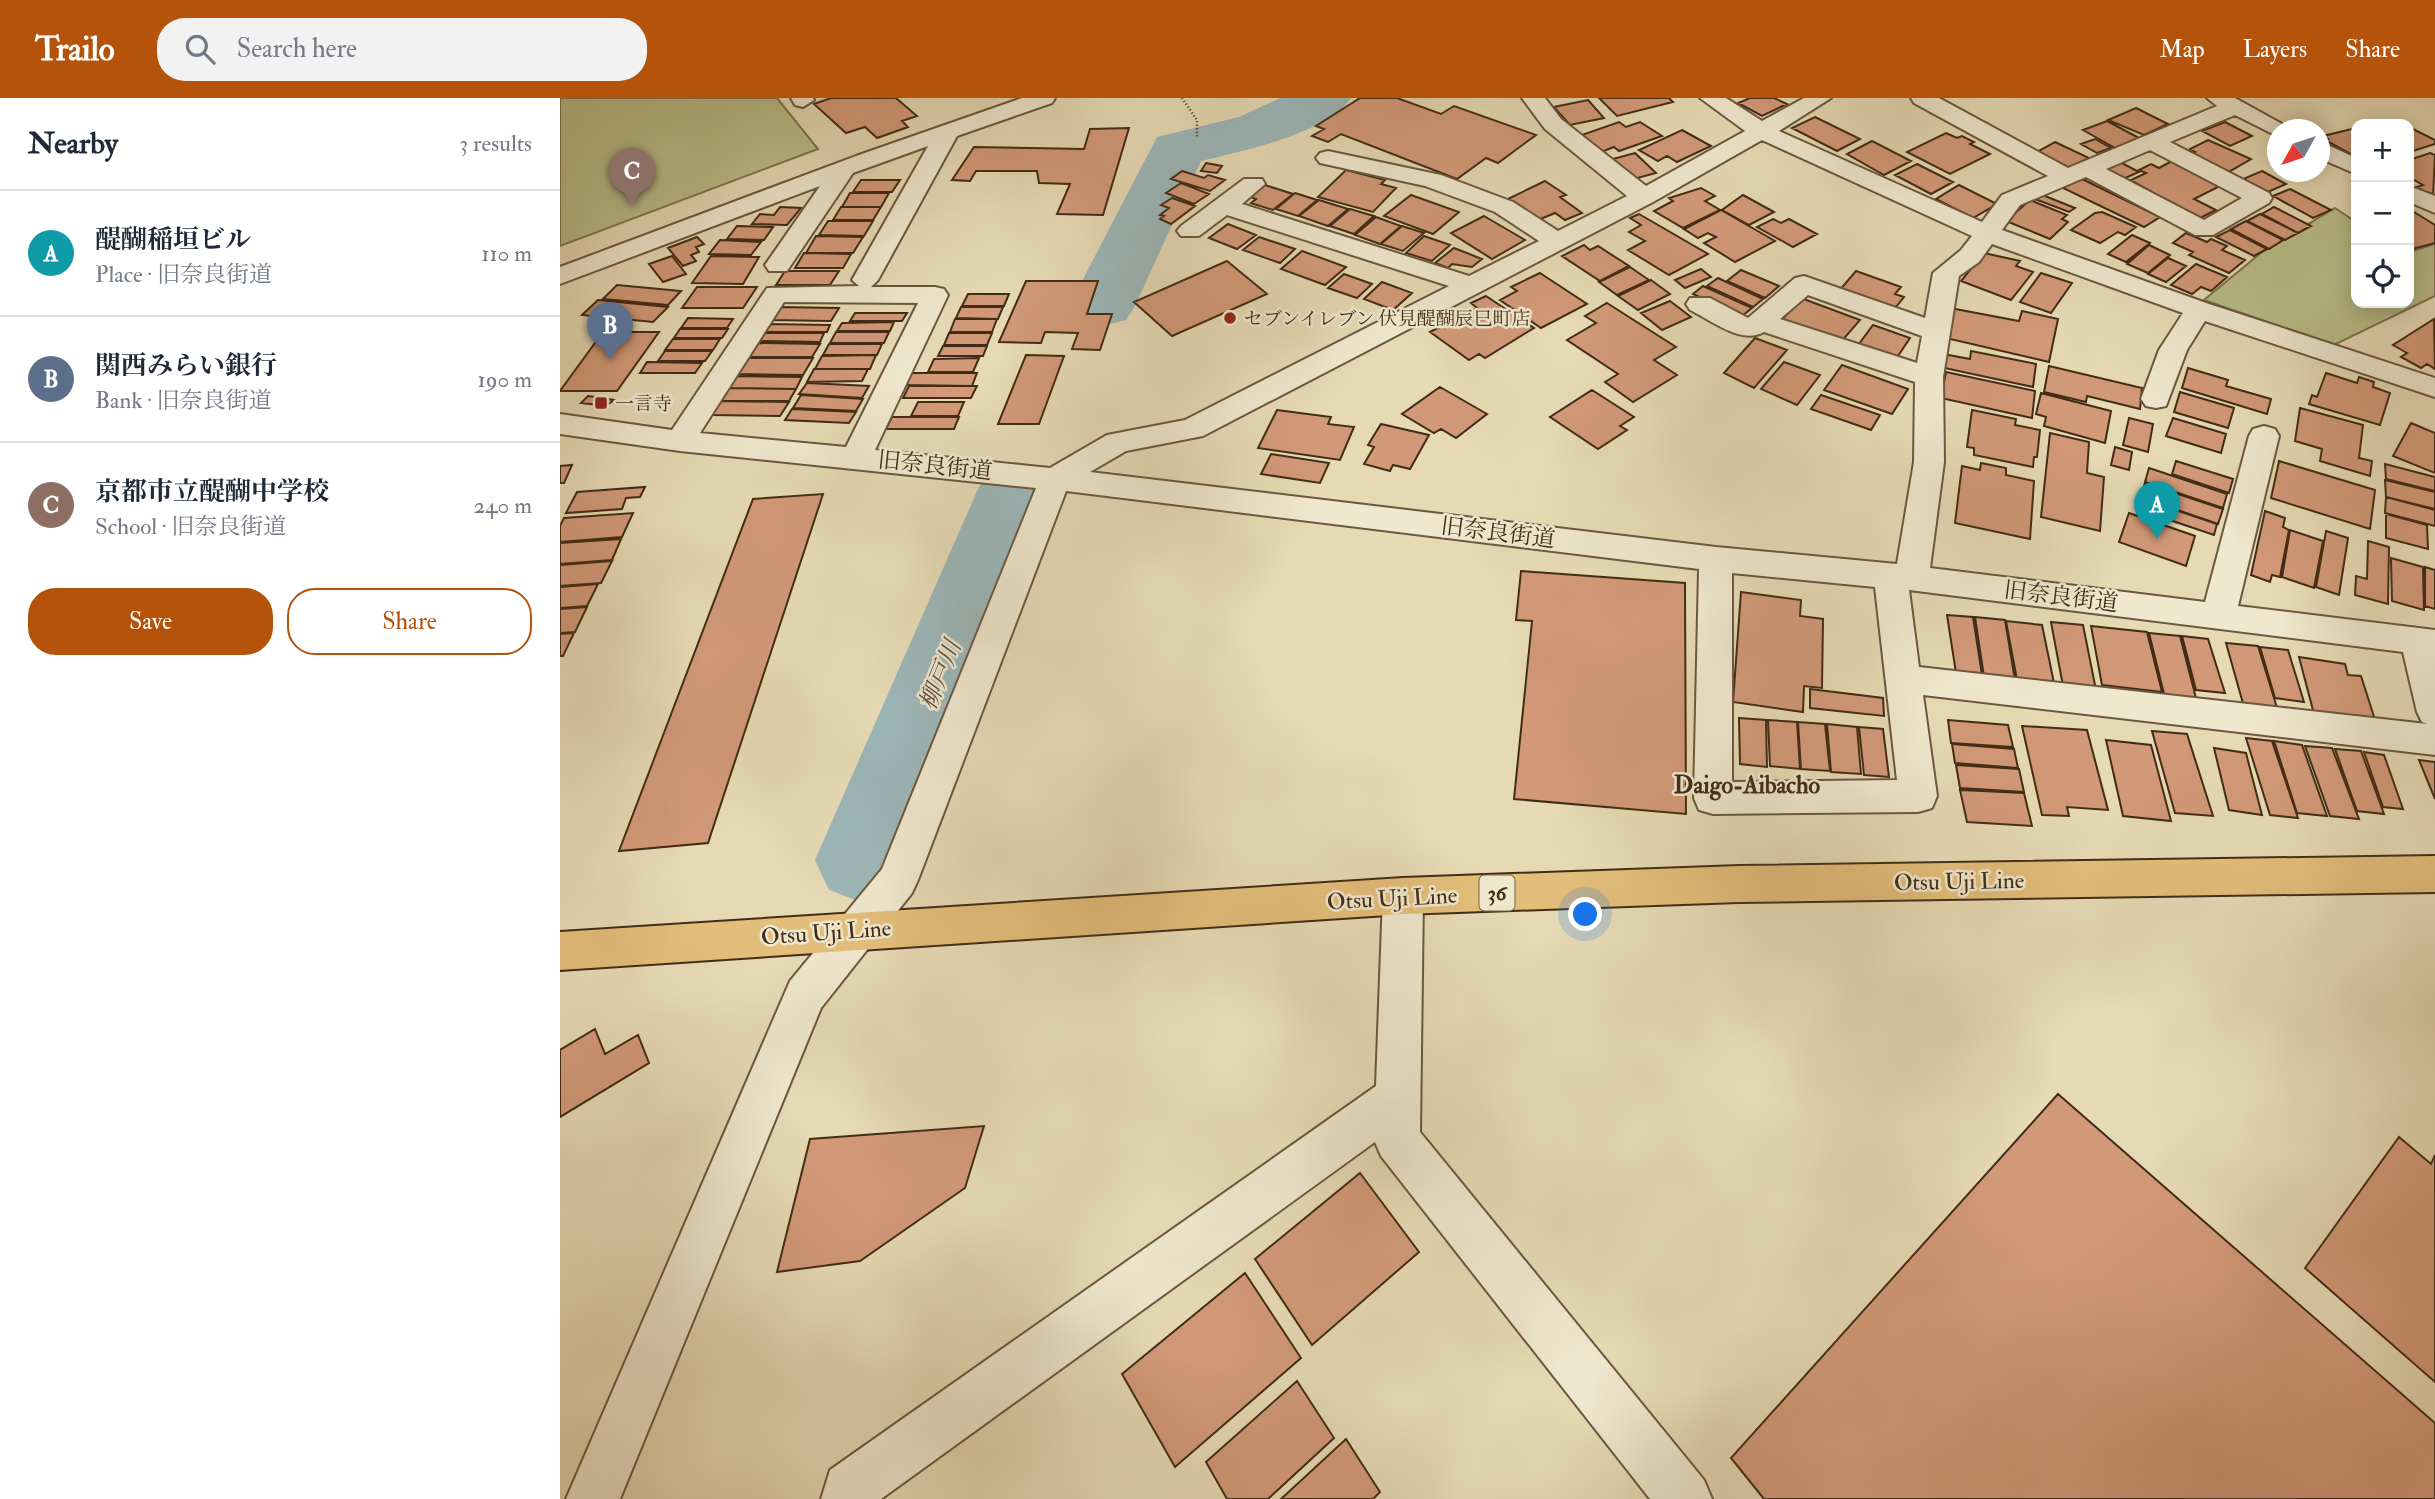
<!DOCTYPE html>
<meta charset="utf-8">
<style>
:root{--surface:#fff;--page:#f2f2f3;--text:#1f2937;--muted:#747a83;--line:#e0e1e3;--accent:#b45309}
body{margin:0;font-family:"IM FELL Double Pica","Noto Serif JP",serif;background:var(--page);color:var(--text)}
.controls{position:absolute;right:21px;top:21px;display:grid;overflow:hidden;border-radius:14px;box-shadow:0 4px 18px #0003}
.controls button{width:63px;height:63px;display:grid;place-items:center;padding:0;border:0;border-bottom:2px solid var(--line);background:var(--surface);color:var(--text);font:35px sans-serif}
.compass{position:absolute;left:1707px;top:21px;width:63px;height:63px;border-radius:50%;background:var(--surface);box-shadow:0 4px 18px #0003;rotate:230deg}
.you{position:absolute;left:1026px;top:817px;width:24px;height:24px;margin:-18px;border:5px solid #fff;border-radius:50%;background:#1a73e8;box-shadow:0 0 0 10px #1a73e833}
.badge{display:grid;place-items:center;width:46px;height:46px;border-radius:50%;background:var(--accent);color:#fff;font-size:23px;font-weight:700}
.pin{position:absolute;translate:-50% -58px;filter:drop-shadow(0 2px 4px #0008)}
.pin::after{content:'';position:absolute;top:37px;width:24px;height:21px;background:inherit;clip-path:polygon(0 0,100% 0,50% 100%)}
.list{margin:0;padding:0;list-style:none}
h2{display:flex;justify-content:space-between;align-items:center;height:91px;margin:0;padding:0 28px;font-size:30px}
h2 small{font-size:23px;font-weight:400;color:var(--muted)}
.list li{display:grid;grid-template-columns:46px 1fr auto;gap:21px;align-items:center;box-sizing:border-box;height:126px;padding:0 28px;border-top:2px solid var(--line)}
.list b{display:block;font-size:26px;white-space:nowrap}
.list p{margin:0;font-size:23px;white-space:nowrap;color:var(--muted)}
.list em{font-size:23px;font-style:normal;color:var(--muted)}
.actions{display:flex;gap:14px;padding:21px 28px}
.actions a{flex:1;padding:16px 0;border:2px solid var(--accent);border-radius:28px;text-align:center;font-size:24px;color:var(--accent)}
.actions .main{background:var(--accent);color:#fff}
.icon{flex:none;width:38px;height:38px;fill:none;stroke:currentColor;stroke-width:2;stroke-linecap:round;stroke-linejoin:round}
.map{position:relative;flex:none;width:1875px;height:1401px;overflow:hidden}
header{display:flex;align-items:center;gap:42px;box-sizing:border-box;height:98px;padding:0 35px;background:var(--accent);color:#fff}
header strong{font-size:33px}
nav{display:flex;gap:38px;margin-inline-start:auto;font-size:24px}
.search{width:490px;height:63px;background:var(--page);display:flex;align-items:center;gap:18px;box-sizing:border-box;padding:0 24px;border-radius:28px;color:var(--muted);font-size:26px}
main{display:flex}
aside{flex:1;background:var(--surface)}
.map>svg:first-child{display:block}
.green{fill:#b9be8a;stroke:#7e7550;stroke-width:2}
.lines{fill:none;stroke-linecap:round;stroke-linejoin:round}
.river{fill:#9cb7b9;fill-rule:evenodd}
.building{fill:#d29978;stroke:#422c16;stroke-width:2}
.minor-casing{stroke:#6b583e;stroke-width:4}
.major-casing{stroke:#422c16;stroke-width:4}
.path{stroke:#422c16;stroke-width:2.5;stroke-dasharray:1 2.5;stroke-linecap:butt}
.minor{fill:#efe7ce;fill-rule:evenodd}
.major{fill:#e3bd7a;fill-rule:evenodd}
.poi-dot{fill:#8f2418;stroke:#efe7ce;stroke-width:2.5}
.labels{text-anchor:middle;stroke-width:5;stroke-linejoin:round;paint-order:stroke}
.far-poi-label{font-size:19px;fill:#422c16;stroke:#efe7ce;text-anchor:start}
.shield{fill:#efe7ce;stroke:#76644d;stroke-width:2}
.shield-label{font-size:21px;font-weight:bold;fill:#422c16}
.street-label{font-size:23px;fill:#422c16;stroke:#efe7ce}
.water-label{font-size:24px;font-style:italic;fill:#584f3f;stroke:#efe7ce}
.neighbourhood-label{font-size:24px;font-weight:bold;fill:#422c16;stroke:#efe7ce}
</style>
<header>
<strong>Trailo</strong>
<div class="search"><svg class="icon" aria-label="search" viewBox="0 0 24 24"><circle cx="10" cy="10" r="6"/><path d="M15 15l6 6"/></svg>Search here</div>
<nav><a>Map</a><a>Layers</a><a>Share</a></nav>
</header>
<main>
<aside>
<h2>Nearby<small>3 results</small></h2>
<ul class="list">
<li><span class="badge" style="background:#0f9aa8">A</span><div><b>醍醐稲垣ビル</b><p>Place · 旧奈良街道</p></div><em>110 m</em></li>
<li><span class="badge" style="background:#5c6f8a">B</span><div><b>関西みらい銀行</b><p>Bank · 旧奈良街道</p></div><em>190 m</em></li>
<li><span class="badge" style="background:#8d6e63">C</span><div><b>京都市立醍醐中学校</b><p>School · 旧奈良街道</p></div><em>240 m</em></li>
</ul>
<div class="actions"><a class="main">Save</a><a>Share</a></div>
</aside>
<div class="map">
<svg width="1875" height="1401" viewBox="0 0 1875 1401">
<rect width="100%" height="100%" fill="#e6dab4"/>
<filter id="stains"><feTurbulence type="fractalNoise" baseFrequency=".00286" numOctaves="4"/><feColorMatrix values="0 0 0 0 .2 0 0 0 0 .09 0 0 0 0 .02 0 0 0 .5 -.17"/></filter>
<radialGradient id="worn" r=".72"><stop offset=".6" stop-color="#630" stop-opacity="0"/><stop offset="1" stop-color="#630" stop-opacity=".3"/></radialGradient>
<path class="green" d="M0,0H217L258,51L0,148Z
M1775,110L1796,124V205H1849V154L1875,146V198L1774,247L1644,202L1702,154Z"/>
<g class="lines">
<path class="river" d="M720,0H791C766,36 682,53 641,63L575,208L566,222L542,228L518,222L509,208L597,39L679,19Z
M456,364L483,372L494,391L353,762L339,792L304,805L269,792L255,762L418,391L429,372Z"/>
</g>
<path class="building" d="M271,0H336L357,18L342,23L348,29L317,40L305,29L286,35L254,6Z
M800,0H837L881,16L894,8L976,37L938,65L926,60L897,81L781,36L768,44L752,38L764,31L756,28Z
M1039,0H1109L1113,4L1057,18Z
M1190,0H1214L1227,6L1202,18L1178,5Z
M1028,2L1044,20L1010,27L994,9Z
M1576,10L1608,26L1584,37L1548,22Z
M1255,19L1300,41L1277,53L1232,30Z
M1547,23L1579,40L1555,50L1523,32Z
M1059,24L1066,29L1080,24L1102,38L1059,53L1054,49L1041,54L1019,38Z
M1665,24L1692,38L1670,48L1642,33Z
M1849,29L1875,42V46L1853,53L1849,51Z
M569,30L543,117L497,116L510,86L479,85L477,73H416L410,83L392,82L414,49L524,51L530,31Z
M1796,30V59L1765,42L1768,41L1763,38Z
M1122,32L1151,48L1117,64L1107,58L1098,63L1079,52Z
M1386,35L1397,40L1402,38L1414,44L1410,46L1430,56L1390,76L1347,54Z
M1535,41L1551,50L1537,55L1521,46Z
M1648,42L1691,61L1665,76L1627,58L1635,54L1630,51Z
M1312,43L1351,63L1324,77L1287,56Z
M1495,44L1529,60L1504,73L1473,56Z
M1075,55L1096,75L1070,82L1049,62Z
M1870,55L1875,57L1873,98L1857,89L1863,87L1849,79V62Z
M1612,63L1660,88L1634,101L1656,112L1638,121L1571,82L1586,75L1579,72L1591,66L1599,70Z
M1560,64L1579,74L1561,82L1542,72Z
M646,65L662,68L657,75L641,73Z
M1357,66L1393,84L1371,96L1335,77Z
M786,72L825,82L821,86L836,90L813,114L758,99Z
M622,73L644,80L648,77L665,82L650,93L611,81Z
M1702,73L1726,86L1708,94L1683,81Z
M1520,80L1600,119L1584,129L1503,90Z
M301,82H340L332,94H293Z
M985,83L1006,97L1000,99L1022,115L1005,122L995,115L978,122L948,101Z
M621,85L649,96L634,106L606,95Z
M705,87L733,96L713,112L691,105L696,101L690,99Z
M1399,87L1437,106L1413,120L1376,101Z
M1141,90L1155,98L1145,103L1160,112L1123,130L1094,113L1113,103L1109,100Z
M1730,91L1771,112L1753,120L1713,98Z
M290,95H329L321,109H282Z
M735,95L757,102L738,118L716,111Z
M1480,96L1515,110L1509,114L1475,101Z
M851,97L899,114L873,136L824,118Z
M1183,97L1214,114L1189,127L1162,112Z
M612,100L635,108L611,126L600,121L604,118L600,117L609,110L601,107Z
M759,102L788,111L768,128L739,118Z
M1470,102L1507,117L1502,121L1508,124L1490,141L1446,123Z
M220,109L241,110L227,127L192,126L200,116L214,117Z
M281,109H321L313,122H273Z
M1714,109L1751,128L1738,135L1702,116Z
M790,111L814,118L794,136L770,128Z
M1161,112L1215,143L1175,164L1144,145L1156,139L1148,135L1138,140L1124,131Z
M1542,114L1576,129L1565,137L1558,134L1540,145L1511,132L1535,115Z
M1854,114L1875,127V145L1849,152V115Z
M1079,116L1148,156L1109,177L1068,152L1085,143L1069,134L1081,127L1070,120Z
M1700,116L1738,135L1725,142L1687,123Z
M924,118L965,142L932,161L891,135Z
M816,119L841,128L820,146L795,137Z
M1213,121L1221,125L1229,121L1257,136L1233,149L1197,129Z
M268,123H313L304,138L259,137Z
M1686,123L1723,142L1709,151L1671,131Z
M668,126L696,137L677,151L649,140Z
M177,128L213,129L204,142L167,141Z
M842,128L864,135L843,153L821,146Z
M1670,132L1707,151L1694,158L1656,139Z
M1626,135L1647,144L1651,141L1667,148L1662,152L1685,162L1669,175L1629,157L1633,154L1613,145Z
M1572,137L1590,145L1566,164L1548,156Z
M256,138L303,139L293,155H246Z
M864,138L890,147L872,163L846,155Z
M137,139L144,146L136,149L139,154L131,157L136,163L123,168L108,150Z
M699,139L735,151L720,165L683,152Z
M160,142L201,144L191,157L149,156Z
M1024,147L1030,152L1038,148L1069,168L1040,183L1002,158Z
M1589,147L1610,157L1588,175L1567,166Z
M894,150L922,161L912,169L892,166L888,170L875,165Z
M742,153L786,169L765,187L721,171Z
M244,155L291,156L283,170H235Z
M1424,155L1460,163L1456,168L1473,174L1451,202L1401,183Z
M112,158L126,176L103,184L89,166Z
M151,158L199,159L183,186L132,185Z
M1608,160L1626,168L1606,184L1588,176Z
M667,163L707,196L612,238L574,204Z
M1636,166L1667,179L1651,193L1641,189L1632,196L1611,187Z
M1070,169L1089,182L1057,197L1039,184Z
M1141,171L1151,179L1125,190L1115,182Z
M1181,172L1219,188L1205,200L1167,183Z
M225,173H279L270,187H216Z
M1296,173L1341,189L1335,196L1344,199L1332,214L1278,194Z
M980,175L1027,206L981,230L940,202L957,193L951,189Z
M1481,175L1512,185L1491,215L1460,204Z
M784,176L812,186L797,200L768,190Z
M1158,180L1203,201L1193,209L1147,188Z
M1091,182L1110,196L1078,212L1058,198Z
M466,183H538L527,216H552L540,252L512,251L518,235L485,234L481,245L439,244Z
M822,184L852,195L833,212L804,201Z
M57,187L121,193L108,207L43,201Z
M1143,188L1192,210L1182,218L1133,196Z
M137,189H197L183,210H122Z
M408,196H449L444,208H402Z
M926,198L974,230L925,260L919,256L909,262L870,234L917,210L911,205Z
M1241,200L1300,222L1280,245L1221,223Z
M38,202L108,209L93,224L22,217Z
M1110,203L1131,219L1102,232L1081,215Z
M1047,205L1116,249L1094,262L1117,277L1073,304L1045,284L1058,276L1007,242L1036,225L1025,218Z
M218,209L279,210L271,223L209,222Z
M401,209H443L438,221L396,220Z
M1390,210L1459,223L1462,213L1498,221L1489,264L1386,240Z
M295,215H347L342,223H290Z
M128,220L173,221L167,230H121Z
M395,221H437L432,234H390Z
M1874,221L1875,271L1867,266L1861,270L1841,259L1847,255L1833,247Z
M334,224L330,233H277L282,225Z
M206,226L270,227L267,234H201Z
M1313,227L1350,240L1334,264L1296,250Z
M120,231H168L162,240H114Z
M43,234H99L57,293H0Z
M276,234H329L324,245H270Z
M200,235H264L260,244L195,243Z
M389,235H432L427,247H384Z
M1195,240L1227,252L1194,290L1164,275Z
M113,241H160L153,252H105Z
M194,245L260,246L252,259H186Z
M269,246H322L317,257H263Z
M383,248H427L423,258H378Z
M105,253H152L145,263H98Z
M1411,253L1476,266L1473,289L1380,269L1383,256L1410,261Z
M316,257L310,271H255L262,258Z
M466,257L504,258L479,326H438Z
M187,260H253L243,277L176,276Z
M419,260L413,274H368L374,261Z
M87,264L142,265L135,275H80Z
M1224,264L1260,277L1237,307L1201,291Z
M1282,267L1348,291L1332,316L1264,292Z
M1489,268L1582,290L1580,311L1527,298L1526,304L1484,294Z
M1628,270L1668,282L1666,288L1711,301L1707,316L1622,290Z
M254,271H308L302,283L247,284Z
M1386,274L1475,293L1472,320L1381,300Z
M350,275H417L412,288L344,287Z
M1766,275L1797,285L1799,279L1814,284L1813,289L1830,295L1820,327L1749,306L1752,297L1757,299Z
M176,278L242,279L236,291L169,290Z
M247,285L309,288L302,300L239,296Z
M349,288H417L411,300H343Z
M880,289L927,316L896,340L881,331L874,335L842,316Z
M169,290L236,291L229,303H161Z
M1032,292L1074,319L1060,328L1067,332L1038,351L990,319Z
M1620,294L1674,310L1668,330L1614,314Z
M1481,295L1551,313L1545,345L1484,328L1486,319L1476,316Z
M241,297L303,301L296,313L233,310Z
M1261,297L1320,317L1311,332L1251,311Z
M28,298L54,302L46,308L21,305Z
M159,303L229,304L220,318L150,317Z
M358,304H404L398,318H351Z
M1740,310L1803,327L1799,360L1812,363L1810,378L1760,363L1762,351L1735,343Z
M232,311L296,314L289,325L225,322Z
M717,312L771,319L768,326L794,329L780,362L698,350Z
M1412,312L1456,321L1455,327L1480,332L1477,359H1474L1473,369L1414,357V350L1407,349Z
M332,319H399L394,331H326Z
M1569,320L1593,326L1588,354L1563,347Z
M1613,320L1666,336L1661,355L1606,338Z
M1851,325L1875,335V375L1833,358Z
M821,326L869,337L850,371L833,367L830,373L804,366L814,349L808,347Z
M1490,335L1529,344L1527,375L1544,379L1540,433L1481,419Z
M1555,349L1572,354L1569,372L1551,367Z
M711,356L769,365L760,385L701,376Z
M1616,363L1673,381L1669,395L1612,376Z
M1719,363L1815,392L1810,431L1711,400Z
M1421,365L1446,370V377L1474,383L1470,441L1395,425L1402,368L1420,372Z
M1825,366L1875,379V393L1826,381Z
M12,367L4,385H0V368Z
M1589,370L1667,396L1663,410L1585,384Z
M1825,382L1875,394V411L1826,399Z
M1585,385L1663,411L1658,426L1580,399Z
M85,389L80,399L66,400L62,411L6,415L17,394Z
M263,396L148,745L59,753L193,401Z
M1826,399L1875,412V428L1825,415Z
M1580,400L1657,426L1654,437L1577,411Z
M1705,413L1725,420L1723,429L1729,432L1720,479L1712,477L1710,484L1691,477Z
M73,415L62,439L0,444V428L4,420Z
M1569,415L1635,438L1626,468L1559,444Z
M1826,416L1867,427L1868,451L1826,440Z
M1730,432L1763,443L1754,490L1722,479Z
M1766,433L1788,440L1779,497L1756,489Z
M61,441L52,462L0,466V445Z
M1808,443L1829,449L1828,506L1795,497L1796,478L1807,481Z
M1831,460L1863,469L1864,512L1832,503Z
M52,463L41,485L0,488V467Z
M1865,469L1875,472V511L1865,508Z
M961,473L1125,485L1126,716L954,701L972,523L956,522Z
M38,486L27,508L0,510V489Z
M1181,494L1241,502L1240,518L1263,521L1262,590L1244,588L1243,614L1173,604Z
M27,509L15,534L0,535V511Z
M1387,517L1413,519L1422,577L1396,575Z
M1415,519L1445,522L1455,582L1424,579Z
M1446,523L1482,527L1494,585L1457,582Z
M1491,524L1523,527L1536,592L1503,588Z
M1531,528L1587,534L1602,594L1542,587Z
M14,535L3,558H0V536Z
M1589,535L1620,538L1637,604L1605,600Z
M1622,538L1648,541L1665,595L1636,592Z
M1666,545L1698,548L1718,613L1684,609Z
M1700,549L1728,552L1744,604L1715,600Z
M1739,559L1785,566L1788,577L1801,578L1816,625L1754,616Z
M1250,591L1323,600L1324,618L1250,610Z
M1179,620L1206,622L1207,669L1180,666Z
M1208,622L1237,624L1240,671L1210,668Z
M1388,622L1448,627L1453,649L1391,645Z
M1238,624L1265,626L1270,673L1241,671Z
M1267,626L1297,629L1301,676L1271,674Z
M1462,628L1527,632L1548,712L1507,709L1509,718L1482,717Z
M1299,629L1323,631L1329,679L1304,677Z
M1592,633L1627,636L1653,718L1615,715Z
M1686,640L1712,643L1738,720L1710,717Z
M1546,642L1591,647L1611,723L1563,718Z
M1714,643L1742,647L1767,718L1737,715Z
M1392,646L1454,651L1458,670L1395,665Z
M1745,648L1772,650L1799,721L1770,718Z
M1654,650L1686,655L1702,717L1669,712Z
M1775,651L1801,653L1824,716L1797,713Z
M1804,654L1824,657L1843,711L1823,709Z
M1859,662L1875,664V701Z
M1396,667L1459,671L1464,694L1400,690Z
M1400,692L1464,695L1472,728L1407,724Z
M35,931L45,956L78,937L89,965L0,1019V952Z
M1498,996L1875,1325V1401H1204L1171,1360Z
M424,1028L405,1090L300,1163L217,1174L250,1041Z
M1839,1039L1871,1066L1875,1057V1284L1745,1170Z
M800,1075L859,1154L752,1247L695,1161Z
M685,1175L741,1260L615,1369L562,1276Z
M737,1283L774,1340L708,1401H667L646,1364Z
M786,1341L820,1394L813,1401H721Z"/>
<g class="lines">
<defs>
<path id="minor" d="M231,0H253L254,2L243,9L235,7Z
M462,0H495L492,5L397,38L318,182L311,189H375L384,191L388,197L315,352L490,370L547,337L625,322L889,188L667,117L639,138H621L617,133L621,128L684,81H702L705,86L682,106L909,178L979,143L935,114L865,88L760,65L756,60L760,55L768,53L881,77L953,104L998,133L1067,98L985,31L962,0H985L1001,21L1086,88L1185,33L1140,0H1166L1202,23L1244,0H1271L1219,33L1422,124L1442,97L1488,78L1354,5L1351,0H1379L1508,70L1657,8L1647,0H1675L1733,32H1717V38L1675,17L1610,44L1709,95L1712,100L1709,105L1653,137H1635L1526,79L1460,107L1442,132L1649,206L1875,280V299L1645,223L1627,252L1606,308L1596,310L1586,308L1581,301L1599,252L1623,215L1432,146L1419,164L1399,178L1383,279L1384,364L1370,470L1645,504L1689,338L1693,331L1704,328L1715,331L1719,338L1678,508L1875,532V657L1363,597L1377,698L1372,710L1358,714L1153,716L1139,712L1134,700L1139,471L506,393L358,782L352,795L261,910L60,1401H6L230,883L322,771L476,390L120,353L0,336V316L112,332L207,190L299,188L292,182L368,48L293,75L227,173H209L205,167L260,88L0,186V169L296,58ZM1202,42L1412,138L1401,152L1373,175L1365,220L1244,178L1235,180L1188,220L1150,200H1130L1126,206L1130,212C1151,222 1181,247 1204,234L1355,284L1354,364L1337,466L1156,449L530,374L566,353L643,338L1093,104ZM1590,52L1682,100L1644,122L1546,71ZM1248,197L1362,238L1357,265L1220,221ZM224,204L358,205L286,349L140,335ZM1172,475L1315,489L1337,682L1172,684ZM1349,492L1843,554L1857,614L1862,624L1867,626L1359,569Z
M1759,43L1796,60V76L1759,60Z
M1849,88L1875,98V115L1849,104Z
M843,780L857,785L863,798L860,1034L1144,1382L1152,1401H1090L821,1058L815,1044L321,1401H261L270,1372L816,988L823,798L829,785Z"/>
<path id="major" d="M1875,758V794L1179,804L843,816L0,872V834L843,780L1179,768Z"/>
</defs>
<use href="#minor" class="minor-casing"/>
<use href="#major" class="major-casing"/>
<path class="path" d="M622,0L637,22V39"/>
<use href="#minor" class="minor"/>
<use href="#major" class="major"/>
</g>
<g class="poi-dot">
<circle cx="670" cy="220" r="7"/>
<rect x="34" y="298" width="14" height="14" rx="3.5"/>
</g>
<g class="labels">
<g class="far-poi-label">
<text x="684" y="227">セブンイレブン 伏見醍醐辰巳町店</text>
<text x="55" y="312">一言寺</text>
</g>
<rect class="shield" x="919.5" y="777.5" width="35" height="35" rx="5"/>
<g class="shield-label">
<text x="937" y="802">36</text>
</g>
<g class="street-label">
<text transform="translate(375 367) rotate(6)" y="8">旧奈良街道</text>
<text transform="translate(938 434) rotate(7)" y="8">旧奈良街道</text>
<text transform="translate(1501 498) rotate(7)" y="8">旧奈良街道</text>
<text transform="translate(1399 783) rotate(-1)" y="8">Otsu Uji Line</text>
<text transform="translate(832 800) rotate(-3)" y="8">Otsu Uji Line</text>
<text transform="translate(266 834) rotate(-4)" y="8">Otsu Uji Line</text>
</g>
<g class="water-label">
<text transform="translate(380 577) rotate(-68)" y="8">柳戸川</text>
</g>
<g class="neighbourhood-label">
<text x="1187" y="695">Daigo-Aibacho</text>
</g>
</g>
<rect width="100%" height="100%" filter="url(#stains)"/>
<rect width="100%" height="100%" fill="url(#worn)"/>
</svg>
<div class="controls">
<button>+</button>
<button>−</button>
<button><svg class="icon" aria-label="locate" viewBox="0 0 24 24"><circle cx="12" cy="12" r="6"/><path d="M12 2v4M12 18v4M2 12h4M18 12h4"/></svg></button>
</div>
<svg class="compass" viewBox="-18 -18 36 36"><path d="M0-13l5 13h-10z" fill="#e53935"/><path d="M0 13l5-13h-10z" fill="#747a83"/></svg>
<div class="you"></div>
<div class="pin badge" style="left:1597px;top:441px;background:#0f9aa8">A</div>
<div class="pin badge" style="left:50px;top:262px;background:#5c6f8a">B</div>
<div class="pin badge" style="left:72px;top:108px;background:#8d6e63">C</div>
</div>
</main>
